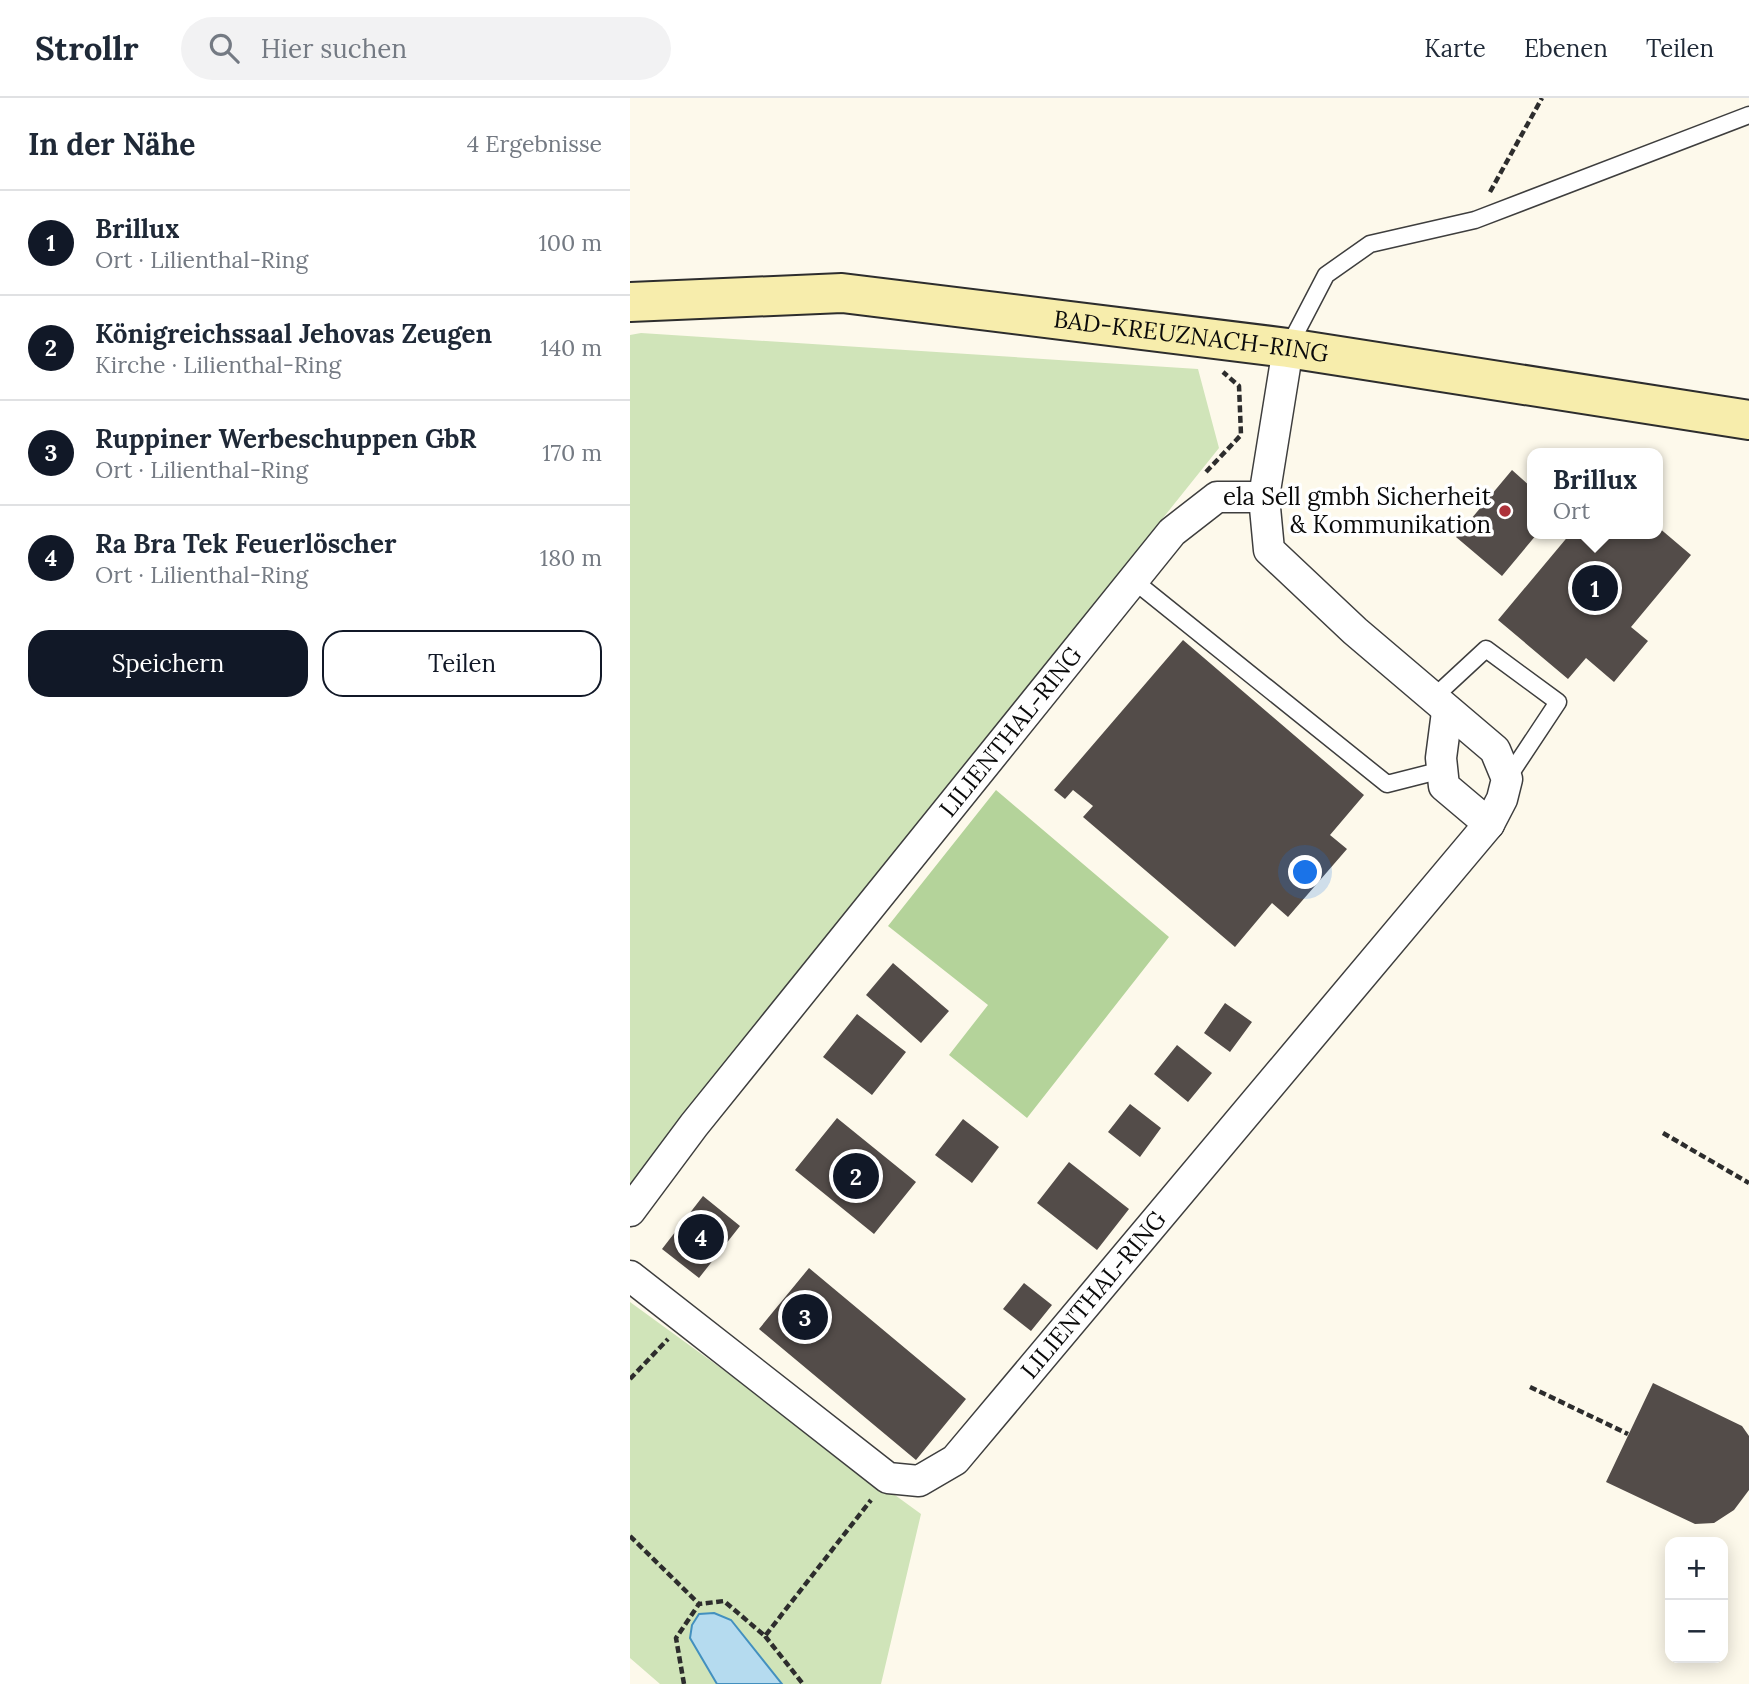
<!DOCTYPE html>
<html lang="de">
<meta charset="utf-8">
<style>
:root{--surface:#fff;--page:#f2f2f3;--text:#1f2937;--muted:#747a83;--line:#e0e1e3;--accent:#111827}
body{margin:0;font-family:Lora,serif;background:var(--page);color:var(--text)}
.controls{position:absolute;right:21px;bottom:21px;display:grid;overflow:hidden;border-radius:14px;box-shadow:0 4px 18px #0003}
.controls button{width:63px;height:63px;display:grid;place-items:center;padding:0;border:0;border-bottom:2px solid var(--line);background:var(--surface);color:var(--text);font:35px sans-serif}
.you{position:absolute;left:676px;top:775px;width:24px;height:24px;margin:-18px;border:5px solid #fff;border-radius:50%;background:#1a73e8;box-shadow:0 0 0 10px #1a73e833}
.badge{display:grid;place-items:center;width:46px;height:46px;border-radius:50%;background:var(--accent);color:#fff;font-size:23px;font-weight:700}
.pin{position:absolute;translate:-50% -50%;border:4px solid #fff;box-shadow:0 2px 7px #0006}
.popup{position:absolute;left:897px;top:350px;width:136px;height:91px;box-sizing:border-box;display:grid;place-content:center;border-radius:14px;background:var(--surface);filter:drop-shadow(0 2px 5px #0005);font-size:23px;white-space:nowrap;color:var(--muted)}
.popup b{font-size:26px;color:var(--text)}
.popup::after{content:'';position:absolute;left:50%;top:100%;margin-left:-14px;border:14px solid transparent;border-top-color:var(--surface)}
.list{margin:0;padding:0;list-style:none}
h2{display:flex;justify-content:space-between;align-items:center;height:91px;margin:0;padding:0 28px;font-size:30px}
h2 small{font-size:23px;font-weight:400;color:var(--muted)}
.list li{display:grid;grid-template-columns:46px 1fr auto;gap:21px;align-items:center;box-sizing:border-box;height:105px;padding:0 28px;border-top:2px solid var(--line)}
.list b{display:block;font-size:26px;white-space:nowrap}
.list p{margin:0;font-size:23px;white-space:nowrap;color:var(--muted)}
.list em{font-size:23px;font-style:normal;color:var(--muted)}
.actions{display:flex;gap:14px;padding:21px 28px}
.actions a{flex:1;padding:16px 0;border:2px solid var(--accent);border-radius:21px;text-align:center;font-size:24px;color:var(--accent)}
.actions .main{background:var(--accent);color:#fff}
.icon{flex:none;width:38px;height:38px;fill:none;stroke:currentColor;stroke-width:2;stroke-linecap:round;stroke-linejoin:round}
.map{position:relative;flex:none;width:1119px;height:1586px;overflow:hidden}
header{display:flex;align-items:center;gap:42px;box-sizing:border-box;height:98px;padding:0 35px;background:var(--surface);border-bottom:2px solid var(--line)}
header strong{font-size:33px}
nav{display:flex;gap:38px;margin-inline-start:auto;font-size:24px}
.search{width:490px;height:63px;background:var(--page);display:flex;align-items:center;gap:18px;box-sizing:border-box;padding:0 24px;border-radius:38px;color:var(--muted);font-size:26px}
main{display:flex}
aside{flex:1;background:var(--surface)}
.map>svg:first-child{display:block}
.green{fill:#d0e4b9}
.forest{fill:#b4d39a}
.water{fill:#b5dbef;stroke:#4390bf;stroke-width:2}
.building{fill:#534c49}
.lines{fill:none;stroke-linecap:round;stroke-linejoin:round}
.lane-casing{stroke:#3e3e3e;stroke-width:19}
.street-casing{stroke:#3e3e3e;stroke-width:33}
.secondary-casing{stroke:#2d2d2d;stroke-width:42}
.path{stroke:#2d2d2d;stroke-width:4.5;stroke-dasharray:7 3.5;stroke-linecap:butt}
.lane{stroke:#fff;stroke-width:16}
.street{stroke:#fff;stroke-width:30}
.secondary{stroke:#f7edac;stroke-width:38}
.poi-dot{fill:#ad323a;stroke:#fff;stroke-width:2.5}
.labels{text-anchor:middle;stroke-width:7;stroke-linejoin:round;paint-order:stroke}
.street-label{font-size:24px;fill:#0b0b0b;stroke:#fff}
.poi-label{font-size:24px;fill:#0b0b0b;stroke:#fff;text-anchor:end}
</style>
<header>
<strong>Strollr</strong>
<div class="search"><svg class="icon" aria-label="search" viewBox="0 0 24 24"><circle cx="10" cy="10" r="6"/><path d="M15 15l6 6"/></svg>Hier suchen</div>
<nav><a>Karte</a><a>Ebenen</a><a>Teilen</a></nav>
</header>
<main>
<aside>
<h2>In der Nähe<small>4 Ergebnisse</small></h2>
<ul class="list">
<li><span class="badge">1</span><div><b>Brillux</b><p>Ort · Lilienthal-Ring</p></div><em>100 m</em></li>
<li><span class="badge">2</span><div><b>Königreichssaal Jehovas Zeugen</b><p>Kirche · Lilienthal-Ring</p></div><em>140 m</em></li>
<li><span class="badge">3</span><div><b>Ruppiner Werbeschuppen GbR</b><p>Ort · Lilienthal-Ring</p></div><em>170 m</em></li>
<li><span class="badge">4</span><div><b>Ra Bra Tek Feuerlöscher</b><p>Ort · Lilienthal-Ring</p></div><em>180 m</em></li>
</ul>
<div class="actions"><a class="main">Speichern</a><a>Teilen</a></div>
</aside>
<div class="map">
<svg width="1119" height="1586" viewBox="0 0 1119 1586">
<rect width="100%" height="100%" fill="#fdf9eb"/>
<path class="green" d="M11,235L568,271L589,350L0,1086V237Z
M0,1204L291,1416L251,1586H152L101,1522L60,1540L87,1586H30L0,1560Z"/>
<path class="forest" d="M366,692L539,839L397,1020L319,957L358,907L258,828Z"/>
<path class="water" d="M84,1515L101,1522L152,1586H87L60,1540L62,1527L69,1516Z"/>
<path class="building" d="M882,372L902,390V436H907L872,478L826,439Z
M1028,429L1061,457L1001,529L1018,543L984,584L956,560L938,581L868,522L940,436H1028Z
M553,542L734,697L700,737L717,751L658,819L642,805L605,849L453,719L463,708L443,692L435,701L424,692Z
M263,865L319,913L291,945L236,897Z
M595,905L622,924L600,954L574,935Z
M227,916L276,954L242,997L193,959Z
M547,947L582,975L558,1004L524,976Z
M500,1006L531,1030L510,1059L478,1034Z
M207,1020L286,1084L244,1136L165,1072Z
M333,1021L369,1049L342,1085L305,1057Z
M439,1064L499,1111L467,1152L407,1105Z
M73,1098L110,1128L69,1180L32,1151Z
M179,1170L336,1301L286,1362L129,1231Z
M394,1185L422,1207L401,1233L373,1211Z
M1023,1285L1112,1328L1119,1338V1392L1104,1412L1084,1425L1065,1426L976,1384Z"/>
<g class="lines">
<defs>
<path id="lane" d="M658,250L696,177L740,146L845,122L1119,17
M503,482L757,686L812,672
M802,601L856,551L928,604L877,681"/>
<g id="street">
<path d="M817,614L811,660L814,688L859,726"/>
<path id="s1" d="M0,1113L64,1027L542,434L587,399H634"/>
<path id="s2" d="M0,1178L258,1380L289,1383L325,1362L859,726L872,701L877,681L865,652L725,533L639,452L634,399L658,250"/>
</g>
<g id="secondary">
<path id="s3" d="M0,204L212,195L658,250L1119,322"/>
</g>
</defs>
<use href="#lane" class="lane-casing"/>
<use href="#street" class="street-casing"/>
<use href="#secondary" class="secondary-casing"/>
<path class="path" d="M860,94L912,0
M576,374L611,337L609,288L593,274
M1033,1035L1119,1085
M0,1281L38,1241
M900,1289L998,1336
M0,1438L69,1506
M135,1538L173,1586
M54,1586L46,1540L69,1506L94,1503L135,1538L241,1402"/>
<use href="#lane" class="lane"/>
<use href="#street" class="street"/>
<use href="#secondary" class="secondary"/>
</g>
<circle class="poi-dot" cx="875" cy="413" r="7"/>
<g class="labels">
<g class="street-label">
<text dy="8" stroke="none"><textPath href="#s3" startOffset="564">BAD-KREUZNACH-RING</textPath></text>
<text dy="8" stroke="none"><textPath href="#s1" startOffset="612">LILIENTHAL-RING</textPath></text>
<text dy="8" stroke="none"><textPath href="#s2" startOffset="616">LILIENTHAL-RING</textPath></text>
</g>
<g class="poi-label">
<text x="861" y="407">ela Sell gmbh Sicherheit<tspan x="861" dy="28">&amp; Kommunikation</tspan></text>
</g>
</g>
</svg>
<div class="controls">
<button>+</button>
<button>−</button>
</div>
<div class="you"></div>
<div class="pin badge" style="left:965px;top:490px">1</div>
<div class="popup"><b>Brillux</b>Ort</div>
<div class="pin badge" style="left:226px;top:1078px">2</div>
<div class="pin badge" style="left:175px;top:1219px">3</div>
<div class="pin badge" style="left:71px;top:1139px">4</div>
</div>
</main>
